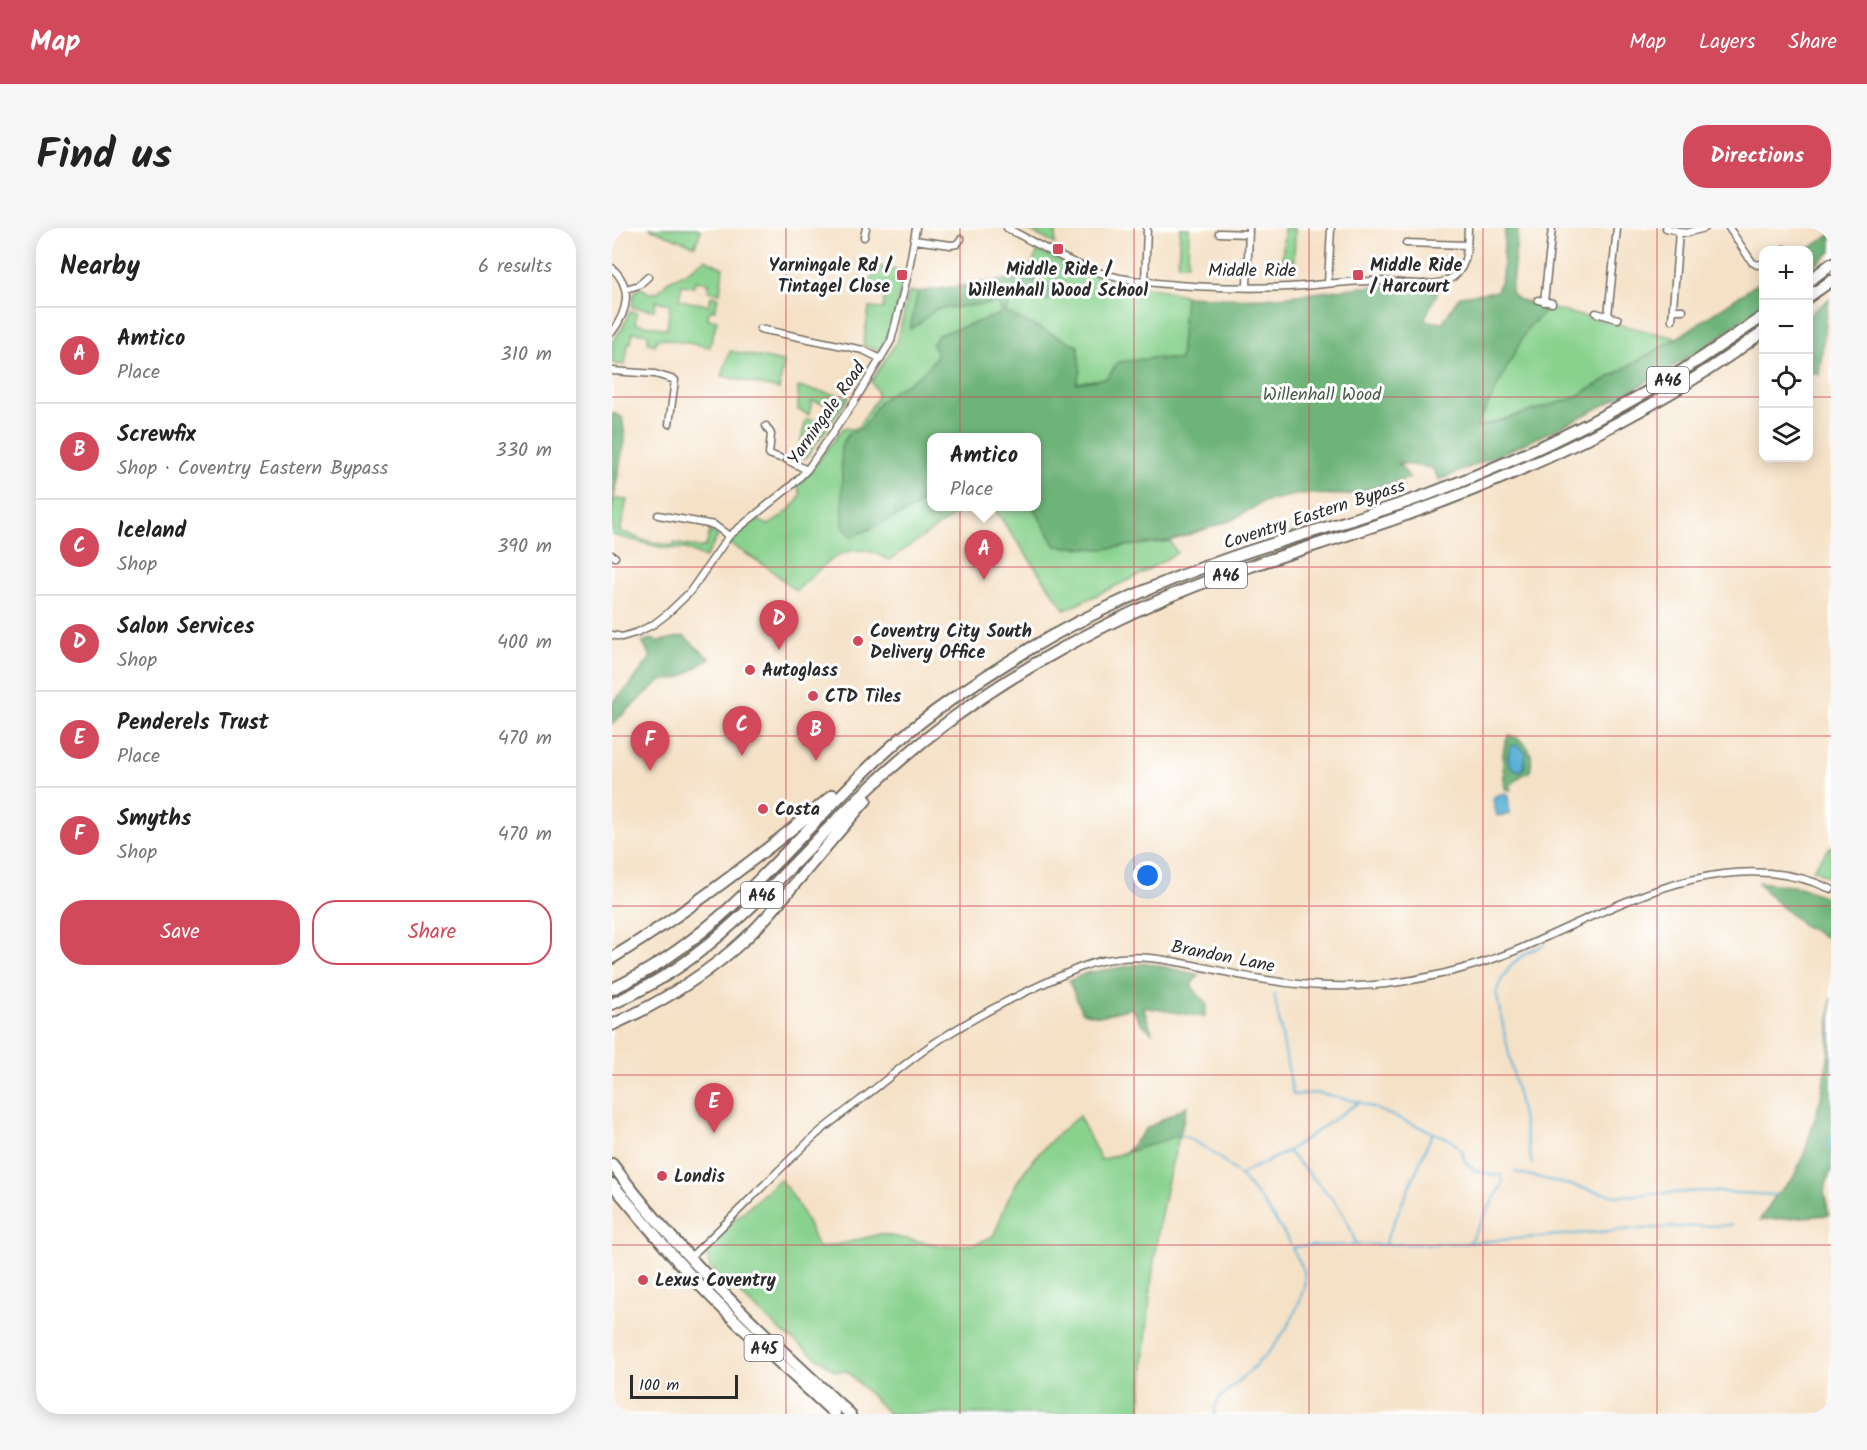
<!DOCTYPE html>
<meta charset="utf-8">
<style>
:root{--surface:#fff;--page:#f6f6f6;--text:#222;--muted:#767676;--line:#e0e0e0;--accent:#d1495b}
body{margin:0;font-family:Kalam,sans-serif;background:var(--page);color:var(--text)}
.controls{position:absolute;right:18px;top:18px;display:grid;overflow:hidden;border-radius:12px;box-shadow:0 3px 15px #0003}
.controls button{width:54px;height:54px;display:grid;place-items:center;padding:0;border:0;border-bottom:2px solid var(--line);background:var(--surface);color:var(--text);font:30px sans-serif}
.scale{position:absolute;left:18px;bottom:15px;width:108px;box-sizing:border-box;padding-left:6px;border:3px solid #2b2b2b;border-top:0;font-size:16px;line-height:21px;white-space:nowrap;color:#2b2b2b;-webkit-text-stroke:4px #fff;paint-order:stroke}
.you{position:absolute;left:536px;top:648px;width:21px;height:21px;margin:-15px;border:4px solid #fff;border-radius:50%;background:#1a73e8;box-shadow:0 0 0 9px #1a73e833}
.badge{display:grid;place-items:center;width:39px;height:39px;border-radius:50%;background:var(--accent);color:#fff;font-size:20px;font-weight:700}
.pin{position:absolute;translate:-50% -50px;filter:drop-shadow(0 2px 3px #0008)}
.pin::after{content:'';position:absolute;top:32px;width:21px;height:18px;background:inherit;clip-path:polygon(0 0,100% 0,50% 100%)}
.popup{position:absolute;left:315px;top:205px;width:114px;height:78px;box-sizing:border-box;display:grid;place-content:center;border-radius:12px;background:var(--surface);filter:drop-shadow(0 2px 4px #0005);font-size:20px;white-space:nowrap;color:var(--muted)}
.popup b{font-size:22px;color:var(--text)}
.popup::after{content:'';position:absolute;left:50%;top:100%;margin-left:-12px;border:12px solid transparent;border-top-color:var(--surface)}
.list{margin:0;padding:0;list-style:none}
h2{display:flex;justify-content:space-between;align-items:center;height:78px;margin:0;padding:0 24px;font-size:26px}
h2 small{font-size:20px;font-weight:400;color:var(--muted)}
.list li{display:grid;grid-template-columns:39px 1fr auto;gap:18px;align-items:center;box-sizing:border-box;height:96px;padding:0 24px;border-top:2px solid var(--line)}
.list b{display:block;font-size:22px;white-space:nowrap}
.list p{margin:0;font-size:20px;white-space:nowrap;color:var(--muted)}
.list em{font-size:20px;font-style:normal;color:var(--muted)}
.actions{display:flex;gap:12px;padding:18px 24px}
.actions a{flex:1;padding:14px 0;border:2px solid var(--accent);border-radius:24px;text-align:center;font-size:21px;color:var(--accent)}
.actions .main{background:var(--accent);color:#fff}
.icon{flex:none;width:33px;height:33px;fill:none;stroke:currentColor;stroke-width:2;stroke-linecap:round;stroke-linejoin:round}
.map{position:relative;flex:none;width:1219px;height:1186px;overflow:hidden;border-radius:24px}
header{display:flex;align-items:center;gap:36px;box-sizing:border-box;height:84px;padding:0 30px;background:var(--accent);color:#fff}
header strong{font-size:28px}
nav{display:flex;gap:33px;margin-inline-start:auto;font-size:21px}
.intro{display:flex;align-items:center;justify-content:space-between;box-sizing:border-box;height:144px;padding:0 36px}
h1{margin:0;font-size:42px}
.button{padding:15px 27px;border-radius:24px;background:var(--accent);color:#fff;font-size:21px;font-weight:700}
main{display:flex;gap:36px;padding:0 36px}
aside{flex:1;background:var(--surface);border-radius:24px;box-shadow:0 3px 15px #0003}
.map>svg:first-child{display:block}
.green{fill:#89d28e;stroke:#5a7e5c;stroke-width:1.5}
.forest{fill:#6eb479;stroke:#4c7052;stroke-width:1.5}
.water{fill:#5ab1d7;stroke:#426e81;stroke-width:1.5}
.lines{fill:none;stroke-linecap:round;stroke-linejoin:round}
.stream{stroke:#5ab1d7;stroke-width:2}
.street-casing{stroke:#726b61;stroke-width:9}
.highway-casing{stroke:#726b61;stroke-width:14}
.street{stroke:#fff;stroke-width:6}
.highway{stroke:#fff;stroke-width:10}
.grid{fill:none;stroke:#d1495b;stroke-width:1.5;stroke-opacity:0.55}
.poi-dot{fill:#d1495b;stroke:#fff;stroke-width:2}
.labels{text-anchor:middle;stroke-width:6;stroke-linejoin:round;paint-order:stroke}
.shield{fill:#fff;stroke:#6b6b6b;stroke-width:1.5}
.shield-label{font-size:16px;font-weight:bold;fill:#2b2b2b}
.poi-label{font-size:18px;font-weight:bold;fill:#2b2b2b;stroke:#fff;text-anchor:start}
.street-label{font-size:18px;fill:#2b2b2b;stroke:#fff}
.park-label{font-size:18px;fill:#475d49;stroke:#fff}
</style>
<header>
<strong>Map</strong>
<nav><a>Map</a><a>Layers</a><a>Share</a></nav>
</header>
<div class="intro"><h1>Find us</h1><a class="button">Directions</a></div>
<main>
<aside>
<h2>Nearby<small>6 results</small></h2>
<ul class="list">
<li><span class="badge">A</span><div><b>Amtico</b><p>Place</p></div><em>310 m</em></li>
<li><span class="badge">B</span><div><b>Screwfix</b><p>Shop · Coventry Eastern Bypass</p></div><em>330 m</em></li>
<li><span class="badge">C</span><div><b>Iceland</b><p>Shop</p></div><em>390 m</em></li>
<li><span class="badge">D</span><div><b>Salon Services</b><p>Shop</p></div><em>400 m</em></li>
<li><span class="badge">E</span><div><b>Penderels Trust</b><p>Place</p></div><em>470 m</em></li>
<li><span class="badge">F</span><div><b>Smyths</b><p>Shop</p></div><em>470 m</em></li>
</ul>
<div class="actions"><a class="main">Save</a><a>Share</a></div>
</aside>
<div class="map">
<svg width="1219" height="1186" viewBox="0 0 1219 1186">
<rect width="100%" height="100%" fill="#fff"/>
<filter id="ink" filterUnits="userSpaceOnUse"><feTurbulence type="fractalNoise" baseFrequency=".0167" numOctaves="2"/><feDisplacementMap in="SourceGraphic" scale="12" xChannelSelector="R" yChannelSelector="G"/><feConvolveMatrix kernelMatrix="1 2 1 2 8 2 1 2 1" color-interpolation-filters="sRGB"/></filter>
<filter id="wash" filterUnits="userSpaceOnUse"><feTurbulence type="fractalNoise" baseFrequency=".008" numOctaves="4" result="noise"/><feDisplacementMap in="SourceGraphic" scale="24" xChannelSelector="R" yChannelSelector="G"/><feGaussianBlur stdDeviation="1.35" result="paint"/><feColorMatrix in="noise" values="0 0 0 0 0 0 0 0 0 0 0 0 0 0 0 0 0 1.4 0 .05"/><feComposite in="paint" operator="in"/></filter>
<g filter="url(#wash)">
<rect width="100%" height="100%" fill="#f5e1c6"/>
<path class="green" d="M37,0H85L89,2L83,18Z
M412,0H444L443,16Z
M568,0H577L576,36H566Z
M672,0H683L682,37H670Z
M426,23C455,36 483,49 514,56C536,61 551,59 573,68L568,132L541,130L495,150L464,155L466,118L393,85L405,60L436,73L438,69L436,58L414,48Z
M93,31L111,40L108,65L96,63L97,55L83,53L82,59L70,57L67,72L97,77L99,68L106,69L103,82L101,81L96,86V91L105,92L98,119L46,110L43,117L36,115V106L21,104L19,115H16L13,137L0,135V114L11,99L18,83L25,84L23,95L55,101L58,76L44,73L42,82L20,79C21,70 20,62 30,60L39,66L42,64L45,65L55,54L77,43Z
M265,38L292,44L282,92L269,122L251,118L257,80L271,81L273,61L256,58Z
M297,64H306L299,100L307,96L323,81L384,75L389,79V86L326,107L325,127L313,144L268,174L257,192L246,204L240,309L302,280L319,265L320,278L354,279L277,332C236,306 213,337 184,363L154,338L118,316L123,307L144,291L156,297C164,293 188,276 188,266C188,263 186,260 185,257L198,244L231,200L241,201L247,198L265,170V163L259,154L285,113Z
M936,80L1065,110L962,170L863,200L915,101Z
M118,123L172,134L167,161L110,148Z
M186,159L237,169L194,230L181,229L182,224H186L194,191L215,194L218,177L200,173L197,187L186,182Z
M2,271L15,272L8,304L18,306L30,312L61,318L62,315L84,319H93L95,315L98,302L106,308L93,330L74,321L52,320L0,307V280Z
M381,279H421L444,318L490,321L558,313L565,325L525,348L453,382Z
M1219,618V650L1201,641Z
M467,888L489,932L568,907C540,997 536,1093 528,1186H277L235,1143H223L170,1104L98,1039L94,1025L96,1016L168,951C186,972 196,995 206,1020L233,1015L268,1006L333,1018L364,1016L381,1008C388,994 392,979 399,965C415,934 440,910 467,888Z"/>
<path class="forest" d="M893,0H906L899,64L905,71L936,80L915,101L864,200L962,170L1065,110L1151,52V76C1129,92 1108,110 1085,124C1003,176 915,216 827,252L820,240L786,235L798,250L735,267L688,266L651,274L620,292L558,313L490,321L444,318L421,279L424,278V210H320L319,265L302,280L240,309L231,299L229,218L237,205C257,202 257,185 269,173C289,154 310,154 325,127L320,117L326,107L389,86V79L384,75L324,81L307,96L298,101L306,64L414,49L436,58L438,69L436,73L405,60L393,84L466,118L468,144L464,155L495,150L506,134L541,130L568,132L573,68C599,69 626,72 652,70C709,67 769,49 826,63L812,92L830,95L848,68L885,63L890,48Z
M1219,6V24L1197,42L1196,22H1195Z
M1217,71L1207,147L1197,144V87Z
M0,185L10,189L13,208L0,280Z
M72,408L98,431L68,450L48,453L0,496V475L18,457L39,429L30,414L38,411L47,413Z
M897,507C915,512 923,525 918,543L910,547L899,557V562L893,561C892,543 887,523 897,507Z
M1146,654L1188,659L1219,671V712L1192,698L1161,671Z
M535,735L588,747L579,756C583,765 590,769 595,778L592,789L531,779L540,804L530,796L519,780L488,788L470,784L457,753L474,745Z
M1219,770V942L1212,963L1217,987L1148,992L1164,967L1181,950L1193,924L1209,869L1217,824Z
M575,878L568,907L513,925L535,900Z"/>
<path class="water" d="M906,517L914,525L912,540L908,543C894,539 894,530 899,518Z
M893,565L896,568L898,586L885,588L881,572L883,568Z"/>
<g class="lines">
<path class="stream" d="M662,765L681,867L706,865L747,874L839,912L850,923L853,934L863,942L881,947H889L891,955L858,1013
M568,907C579,910 587,916 597,922C633,947 657,980 679,1017
M1217,921L1219,909
M676,923C701,953 735,976 743,1016
M920,936L884,764C894,739 907,726 932,717
M903,944L1004,968L1092,963L1164,967
M628,948L635,943L676,923L747,874
M773,1015L820,906
M603,1186V1178L607,1171C640,1139 668,1122 686,1077C690,1066 694,1057 692,1045C691,1036 684,1029 680,1020L687,1018L853,1015L1022,1001L1120,997"/>
</g>
</g>
<g filter="url(#ink)">
<g class="lines">
<defs>
<path id="street" d="M395,0C431,19 468,42 508,50C559,59 624,61 677,59C704,58 731,53 758,53C780,52 817,61 836,52C857,42 855,19 856,0
M1054,0L1074,5L1093,0
M1117,0L1140,34L1145,37L1152,35
M607,5L637,6
M252,9L254,0
M302,12L339,17L345,16L349,11
M794,15L855,17
M1170,22L1172,21
M0,40C21,59 16,83 0,104
M533,53L535,0
M716,55L719,0
M635,59L637,0
M14,61L27,57L36,49
M926,72L940,75
M932,74L940,0
M1061,82H1071
M984,85L1006,91
M996,88L1005,0
M1060,92L1067,4
M148,101L251,122L269,131
M0,143L43,146L63,152L57,196
M154,198L159,206L157,226L168,230
M175,232L195,242
M46,287L102,297L117,308
M0,327L3,329
M0,407L10,409L26,404L42,396L55,386L77,365L117,308L179,258L195,242L242,174L279,113L296,46L304,0
M77,1030C121,990 161,946 205,906C223,891 242,877 260,863C280,847 300,830 321,816C366,786 417,761 467,740C527,714 589,742 649,751C695,759 742,761 788,754C827,748 868,737 905,722C1001,681 1112,612 1219,661"/>
<path id="highway" d="M1196,54L1219,36
M1196,69L1219,53
M0,730C79,682 151,626 221,567
M0,761C111,710 183,607 270,527C315,485 367,452 419,420C483,382 553,352 623,328C687,306 753,290 817,266C894,237 967,203 1038,162C1077,140 1114,113 1152,88
M0,776C28,763 57,747 82,728C145,680 196,618 253,564C310,510 375,462 444,424C495,395 549,370 604,350C666,328 729,310 791,288C918,243 1043,184 1152,103
M0,797C48,775 95,747 134,710C153,693 169,672 186,652C208,625 231,599 254,572
M0,936C69,1029 153,1108 238,1186
M0,956C28,988 54,1022 84,1053C128,1100 176,1142 223,1186"/>
</defs>
<use href="#street" class="street-casing"/>
<use href="#highway" class="highway-casing"/>
<use href="#street" class="street"/>
<use href="#highway" class="highway"/>
</g>
</g>
<path class="grid" d="M174,0V1186M348,0V1186M522,0V1186M697,0V1186M871,0V1186M1045,0V1186M0,169H1152M1196,169H1219M0,339H1219M0,508H1219M0,678H1219M0,847H1219M0,1017H1219"/>
<g class="poi-dot">
<rect x="440" y="15" width="12" height="12" rx="3"/>
<rect x="284" y="41" width="12" height="12" rx="3"/>
<rect x="740" y="41" width="12" height="12" rx="3"/>
<circle cx="246" cy="413" r="6"/>
<circle cx="138" cy="442" r="6"/>
<circle cx="201" cy="468" r="6"/>
<circle cx="151" cy="581" r="6"/>
<circle cx="50" cy="948" r="6"/>
<circle cx="31" cy="1052" r="6"/>
</g>
<g class="labels">
<g class="shield">
<rect x="1035" y="139" width="42" height="26" rx="4.5"/>
<rect x="593" y="334" width="42" height="26" rx="4.5"/>
<rect x="129" y="654" width="42" height="26" rx="4.5"/>
<rect x="132.5" y="1107" width="39" height="26" rx="4.5"/>
</g>
<g class="shield-label">
<text x="1056" y="158">A46</text>
<text x="614" y="353">A46</text>
<text x="150" y="673">A46</text>
<text x="152" y="1126">A45</text>
</g>
<g class="poi-label">
<text x="278" y="43" text-anchor="end">Yarningale Rd /<tspan x="278" dy="21">Tintagel Close</tspan></text>
<text x="758" y="43">Middle Ride<tspan x="758" dy="21">/ Harcourt</tspan></text>
<text x="446" y="47" text-anchor="middle">Middle Ride /<tspan x="446" dy="21">Willenhall Wood School</tspan></text>
<text x="258" y="409">Coventry City South<tspan x="258" dy="21">Delivery Office</tspan></text>
<text x="150" y="448">Autoglass</text>
<text x="213" y="474">CTD Tiles</text>
<text x="163" y="587">Costa</text>
<text x="62" y="954">Londis</text>
<text x="43" y="1058">Lexus Coventry</text>
</g>
<g class="street-label">
<text x="640" y="48">Middle Ride</text>
<text transform="translate(214 185) rotate(-55)" y="6">Yarningale Road</text>
<text transform="translate(702 286) rotate(-18)" y="6">Coventry Eastern Bypass</text>
<text transform="translate(611 728) rotate(11)" y="6">Brandon Lane</text>
</g>
<g class="park-label">
<text x="710" y="172">Willenhall Wood</text>
</g>
</g>
</svg>
<div class="controls">
<button>+</button>
<button>−</button>
<button><svg class="icon" aria-label="locate" viewBox="0 0 24 24"><circle cx="12" cy="12" r="6"/><path d="M12 2v4M12 18v4M2 12h4M18 12h4"/></svg></button>
<button><svg class="icon" aria-label="layers" viewBox="0 0 24 24"><path d="M12 4l9 5-9 5-9-5zM3 14l9 5 9-5"/></svg></button>
</div>
<div class="scale">100 m</div>
<div class="you"></div>
<div class="pin badge" style="left:372px;top:352px">A</div>
<div class="popup"><b>Amtico</b>Place</div>
<div class="pin badge" style="left:204px;top:533px">B</div>
<div class="pin badge" style="left:130px;top:528px">C</div>
<div class="pin badge" style="left:167px;top:422px">D</div>
<div class="pin badge" style="left:102px;top:905px">E</div>
<div class="pin badge" style="left:38px;top:543px">F</div>
</div>
</main>
